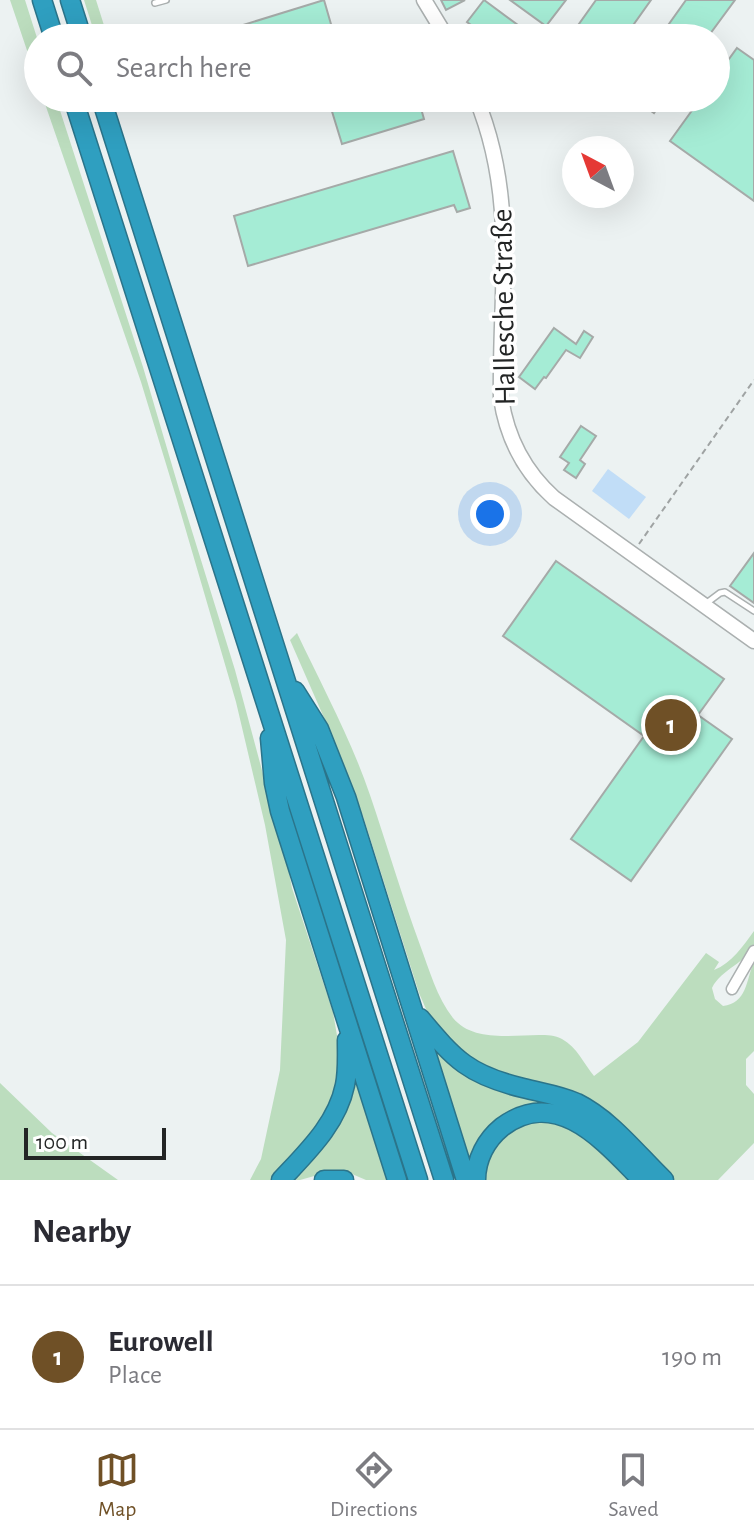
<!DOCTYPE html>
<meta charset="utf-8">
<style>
:root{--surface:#fff;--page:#f7f7f7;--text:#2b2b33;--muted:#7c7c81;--line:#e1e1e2;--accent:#6f5026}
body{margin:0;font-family:"Alegreya Sans",sans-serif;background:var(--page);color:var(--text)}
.compass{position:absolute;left:562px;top:136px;width:72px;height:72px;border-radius:50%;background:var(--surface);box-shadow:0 8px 32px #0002;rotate:319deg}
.scale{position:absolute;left:24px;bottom:20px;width:142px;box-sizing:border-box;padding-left:8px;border:4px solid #232525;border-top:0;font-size:22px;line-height:28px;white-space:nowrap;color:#232525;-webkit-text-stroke:6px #fff;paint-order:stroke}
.you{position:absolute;left:490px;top:514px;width:28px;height:28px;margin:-20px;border:6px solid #fff;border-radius:50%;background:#1a73e8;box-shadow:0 0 0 12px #1a73e833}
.badge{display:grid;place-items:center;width:52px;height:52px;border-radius:50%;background:var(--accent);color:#fff;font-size:26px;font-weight:700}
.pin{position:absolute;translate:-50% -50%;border:4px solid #fff;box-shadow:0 2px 8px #0006}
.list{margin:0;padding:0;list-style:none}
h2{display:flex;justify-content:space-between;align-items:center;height:104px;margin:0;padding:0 32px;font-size:34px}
h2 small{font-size:26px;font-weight:400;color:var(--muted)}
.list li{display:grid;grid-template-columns:52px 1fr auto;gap:24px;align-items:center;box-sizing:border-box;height:144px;padding:0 32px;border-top:2px solid var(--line)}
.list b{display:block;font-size:30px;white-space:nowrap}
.list p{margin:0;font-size:26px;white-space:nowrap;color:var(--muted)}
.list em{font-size:26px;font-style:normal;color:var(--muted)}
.icon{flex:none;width:44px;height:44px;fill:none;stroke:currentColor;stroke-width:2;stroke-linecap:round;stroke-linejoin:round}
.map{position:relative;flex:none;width:754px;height:1180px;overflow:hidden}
.search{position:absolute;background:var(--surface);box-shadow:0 8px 32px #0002;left:24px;right:24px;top:24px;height:88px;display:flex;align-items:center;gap:20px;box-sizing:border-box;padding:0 28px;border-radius:44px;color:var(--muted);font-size:30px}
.sheet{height:248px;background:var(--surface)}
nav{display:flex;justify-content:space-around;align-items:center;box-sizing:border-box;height:112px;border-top:2px solid var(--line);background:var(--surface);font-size:22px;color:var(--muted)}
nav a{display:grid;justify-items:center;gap:4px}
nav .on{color:var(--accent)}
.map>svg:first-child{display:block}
.green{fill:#bcddbe}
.water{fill:#c1ddf7}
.building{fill:#a5ecd5;stroke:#a5aaa8;stroke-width:2}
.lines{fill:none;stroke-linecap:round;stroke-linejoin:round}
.lane-casing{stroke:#abb0b0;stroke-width:8}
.street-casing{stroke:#abb0b0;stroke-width:13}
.secondary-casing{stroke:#abb0b0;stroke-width:17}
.highway-casing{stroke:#2b748a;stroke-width:21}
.path{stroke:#9fa3a3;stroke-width:2;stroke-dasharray:6 4;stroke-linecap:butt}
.lane{stroke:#fff;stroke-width:5}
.street{stroke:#fff;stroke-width:10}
.secondary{stroke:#fff;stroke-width:14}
.highway{stroke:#2f9fc0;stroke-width:18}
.labels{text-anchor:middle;stroke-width:7;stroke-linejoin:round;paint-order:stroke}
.street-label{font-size:30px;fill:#232525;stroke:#fff}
</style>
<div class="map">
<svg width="754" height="1180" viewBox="0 0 754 1180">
<rect width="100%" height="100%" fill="#ecf2f2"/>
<path class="green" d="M10,0H25L38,41V83Z
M84,0H96L108,38H96Z
M43,98H56L143,367L179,489L235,670L288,867L292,888L333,1012L341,1059L340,1078L322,1123L273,1180H250L261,1159L280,1070L286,940L265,825L236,702L177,500L141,382Z
M297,633C322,686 351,739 370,795C387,845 402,896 420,945C429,969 437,998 453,1018C473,1042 510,1035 539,1035C547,1035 555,1035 562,1039C577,1047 584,1064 594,1076L638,1042L706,953L719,962L714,970C732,963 743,946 754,931C754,933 754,942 754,944C747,963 721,969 712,988L715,999L723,1006C747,1003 746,981 754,961V1051L746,1059V1085L754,1094V1143L718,1180H675L603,1108L568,1092L509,1078L468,1059L429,1016L419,993L363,816L353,797L325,720L290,640Z
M429,1043C449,1065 472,1083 501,1091C526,1097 550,1099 573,1110C605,1125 629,1156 653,1180H649C612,1143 575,1092 516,1113C488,1122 476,1147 469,1173Z
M354,1058L391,1180H366L352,1174L325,1173L300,1180H289L311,1156Z
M0,1083L52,1133L118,1180H0Z
M529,1119L570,1125L633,1180H479L494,1141Z"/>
<path class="water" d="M608,469L646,497L629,519L592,491Z"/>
<path class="building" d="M324,0L335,38H244L240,26Z
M441,0H465L446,10Z
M484,0L522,28L515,38H489L467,22Z
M510,0H566L546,26Z
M596,0H651L624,38H569Z
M686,0H735L707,38H659Z
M737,48L754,60V201L670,141L701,98H716V77Z
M353,98H418L424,119L342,144L330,105Z
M633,98H664L654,113Z
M453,151L470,208L457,212L454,205L248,266L234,216Z
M554,328L576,344L584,331L593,337L580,358L566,350L546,378L544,377L535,389L519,377Z
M581,426L596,436L580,460L585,464L576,478L564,470L569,463L560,457Z
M754,553V603L730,586Z
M556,561L724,679L698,715L732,739L631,881L571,839L644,736L503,636Z"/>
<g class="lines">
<defs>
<path id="lane" d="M155,3L166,0
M704,605L720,593L725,592L754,611"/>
<path id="street" d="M732,989L754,951"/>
<path id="secondary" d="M424,0L447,38
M476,98C518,199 499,294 501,398C507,439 524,471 554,498L754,641"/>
<path id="highway" d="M42,0L54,38
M70,0L82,38
M73,98L418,1180
M101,98L444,1180
M295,691L319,729L346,797L466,1180
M270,738L274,783L280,811L397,1180
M420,1018C455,1060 469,1075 523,1088C542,1093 559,1095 577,1103C611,1120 637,1154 664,1180
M281,1180C307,1152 337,1124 345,1085C348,1071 347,1055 347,1040
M324,1180H344
M476,1180C476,1159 486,1140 502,1127C558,1085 606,1144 642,1180"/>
</defs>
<use href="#lane" class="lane-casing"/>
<use href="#street" class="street-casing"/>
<use href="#secondary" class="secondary-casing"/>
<use href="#highway" class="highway-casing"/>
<path class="path" d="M639,544L754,380"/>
<use href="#lane" class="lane"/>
<use href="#street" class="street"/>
<use href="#secondary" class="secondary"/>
<use href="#highway" class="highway"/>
</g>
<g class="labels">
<g class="street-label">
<text transform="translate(503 307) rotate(-91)" y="10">Hallesche Straße</text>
</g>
</g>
</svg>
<svg class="compass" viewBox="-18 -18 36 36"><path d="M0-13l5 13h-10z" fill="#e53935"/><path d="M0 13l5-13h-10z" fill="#7c7c81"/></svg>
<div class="scale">100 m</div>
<div class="you"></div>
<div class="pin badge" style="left:671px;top:725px">1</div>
<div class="search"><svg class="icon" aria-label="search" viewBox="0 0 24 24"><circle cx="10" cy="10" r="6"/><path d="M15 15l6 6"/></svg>Search here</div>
</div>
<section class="sheet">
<h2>Nearby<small></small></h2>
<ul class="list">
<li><span class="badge">1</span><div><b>Eurowell</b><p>Place</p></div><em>190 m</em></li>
</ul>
</section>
<nav>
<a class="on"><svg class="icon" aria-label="map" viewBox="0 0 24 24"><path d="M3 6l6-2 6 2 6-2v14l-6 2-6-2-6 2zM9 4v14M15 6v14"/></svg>Map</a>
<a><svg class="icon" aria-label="directions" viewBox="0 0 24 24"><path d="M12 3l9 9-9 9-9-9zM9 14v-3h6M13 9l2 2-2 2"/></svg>Directions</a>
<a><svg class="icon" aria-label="saved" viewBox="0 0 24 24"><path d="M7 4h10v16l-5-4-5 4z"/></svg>Saved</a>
</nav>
